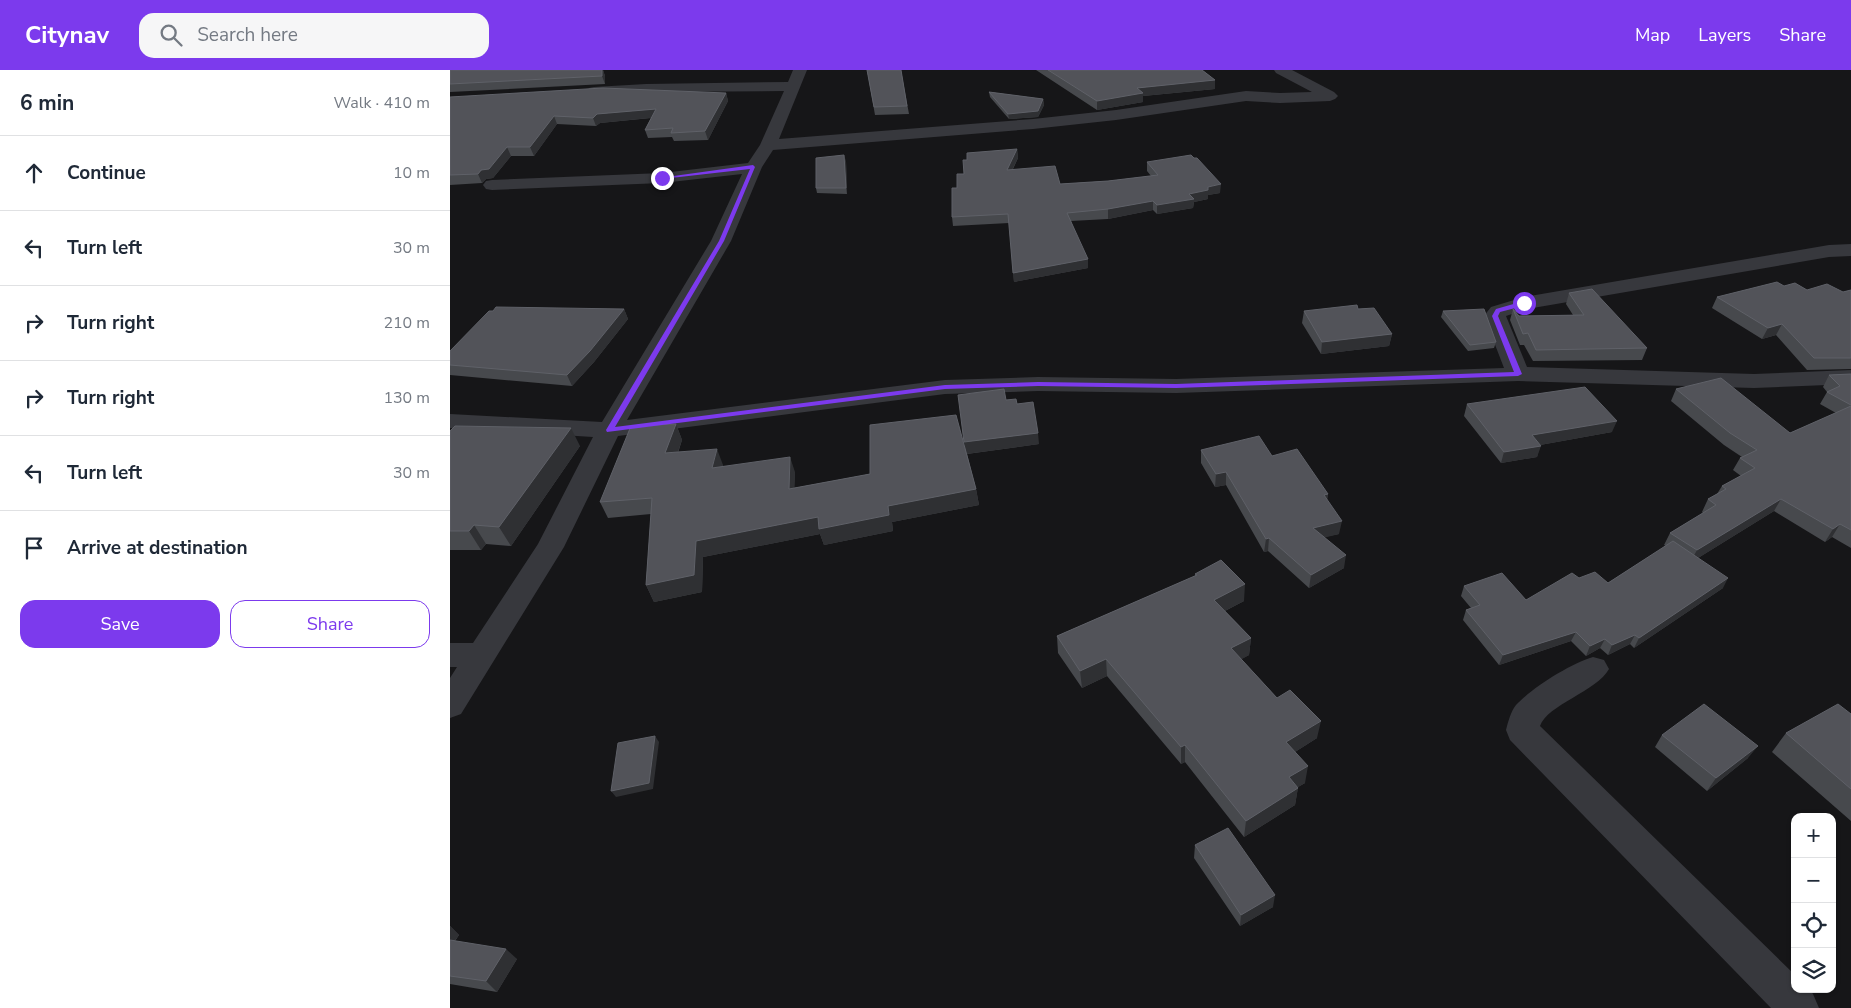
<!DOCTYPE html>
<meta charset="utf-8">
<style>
:root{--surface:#fff;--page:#f6f6f7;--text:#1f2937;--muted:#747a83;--line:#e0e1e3;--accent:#7c3aed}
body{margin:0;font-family:"Nunito Sans",sans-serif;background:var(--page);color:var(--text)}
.controls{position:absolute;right:15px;bottom:15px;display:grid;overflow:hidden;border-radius:10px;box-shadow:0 1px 4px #0004}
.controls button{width:45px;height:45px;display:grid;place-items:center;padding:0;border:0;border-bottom:1px solid var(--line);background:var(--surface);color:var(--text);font:25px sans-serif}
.stop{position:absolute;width:15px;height:15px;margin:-11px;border:4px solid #7c3aed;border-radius:50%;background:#fff}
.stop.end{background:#7c3aed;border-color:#fff;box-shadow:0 1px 5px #0008}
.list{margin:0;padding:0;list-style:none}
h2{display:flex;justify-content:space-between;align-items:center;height:65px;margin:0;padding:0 20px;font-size:21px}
h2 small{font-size:16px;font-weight:400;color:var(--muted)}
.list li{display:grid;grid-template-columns:32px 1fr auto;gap:15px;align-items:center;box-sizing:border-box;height:75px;padding:0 20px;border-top:1px solid var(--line)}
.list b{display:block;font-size:19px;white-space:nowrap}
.list em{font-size:16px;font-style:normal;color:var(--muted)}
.actions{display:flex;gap:10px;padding:15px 20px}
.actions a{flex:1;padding:11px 0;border:1px solid var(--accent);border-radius:15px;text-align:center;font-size:18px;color:var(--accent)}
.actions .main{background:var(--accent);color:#fff}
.icon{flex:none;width:28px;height:28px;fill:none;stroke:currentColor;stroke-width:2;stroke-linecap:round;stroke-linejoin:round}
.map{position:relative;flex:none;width:1401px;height:938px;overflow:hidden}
header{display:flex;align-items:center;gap:30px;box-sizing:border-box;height:70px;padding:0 25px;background:var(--accent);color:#fff}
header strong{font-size:24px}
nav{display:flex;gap:28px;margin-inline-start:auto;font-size:18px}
.search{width:350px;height:45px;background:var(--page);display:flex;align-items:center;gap:12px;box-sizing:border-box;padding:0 18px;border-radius:15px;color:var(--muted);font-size:19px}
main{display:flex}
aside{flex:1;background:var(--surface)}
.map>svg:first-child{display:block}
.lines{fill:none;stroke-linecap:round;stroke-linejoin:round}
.minor{fill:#37383d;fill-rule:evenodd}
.wall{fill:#47494d}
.shaded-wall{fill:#2f3033}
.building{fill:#525359;stroke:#5f6168}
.route{fill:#7c3aed}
</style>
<header>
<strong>Citynav</strong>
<div class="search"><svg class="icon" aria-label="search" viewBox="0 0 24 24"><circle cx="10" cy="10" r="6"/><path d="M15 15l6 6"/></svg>Search here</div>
<nav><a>Map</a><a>Layers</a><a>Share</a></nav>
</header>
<main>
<aside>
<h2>6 min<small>Walk · 410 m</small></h2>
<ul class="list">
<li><svg class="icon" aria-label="ahead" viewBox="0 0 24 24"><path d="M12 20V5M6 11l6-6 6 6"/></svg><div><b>Continue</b></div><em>10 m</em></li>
<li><svg class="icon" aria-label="left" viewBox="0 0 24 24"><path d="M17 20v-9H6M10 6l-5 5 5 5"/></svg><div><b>Turn left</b></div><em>30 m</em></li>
<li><svg class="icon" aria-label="right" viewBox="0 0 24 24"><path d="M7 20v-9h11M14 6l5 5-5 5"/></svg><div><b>Turn right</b></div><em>210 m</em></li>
<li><svg class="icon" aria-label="right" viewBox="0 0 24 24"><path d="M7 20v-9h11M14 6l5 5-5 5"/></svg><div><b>Turn right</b></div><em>130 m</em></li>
<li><svg class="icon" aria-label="left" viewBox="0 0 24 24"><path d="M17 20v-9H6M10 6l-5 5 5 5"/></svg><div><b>Turn left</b></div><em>30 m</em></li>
<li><svg class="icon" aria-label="arrive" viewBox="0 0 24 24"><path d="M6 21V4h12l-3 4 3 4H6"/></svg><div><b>Arrive at destination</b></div></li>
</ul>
<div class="actions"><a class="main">Save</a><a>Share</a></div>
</aside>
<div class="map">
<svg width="1401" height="938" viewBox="0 0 1401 938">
<rect width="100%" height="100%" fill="#161618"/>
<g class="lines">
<path class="minor" d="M343,0H357L329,69L583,49L666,40L796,21L830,23L862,22L826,3L824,0H842L884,22L888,26L885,29L880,31L830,33L796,31L666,50L583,59L323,80L312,97L281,171L177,350L495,310L588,307L726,309L1054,298L1034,246L1041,237L1074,227L1379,175L1401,174V186L1379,187L1077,239L1056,246L1077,297L1304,304L1401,300V314L1304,318L1068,311L726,323L588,321L495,324L168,366L114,477L11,644L0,648V608L7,597H0V573H23L88,474L143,367L0,358V344L152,352L261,171L292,104L212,113L42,120L36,119L33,115L36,111L42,110L212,103L298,93L310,75L334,21L196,22L144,25L139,24L137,21L139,18L144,17L196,14L338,12Z
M1143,587L1154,590L1159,599C1147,621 1097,635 1090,656L1345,905V919H1359L1363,924L1369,938H1321L1060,670L1056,660C1058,652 1061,641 1066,635C1083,617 1120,594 1143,587Z"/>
</g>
<path class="wall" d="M0,0H153L155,6V14L0,22Z
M417,0H451L459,44L425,45Z
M586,0H752L765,10V19L693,26V32L647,40Z
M539,22L593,29L594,35L588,47L559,49L540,27Z
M276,23L278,31L258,70L224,71L222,67L198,68L195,60L201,48L150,53L146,56L107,54L84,86H61L43,108L36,109L32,113L0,115V27Z
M567,79L568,88L563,99L610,114L658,111L701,106L697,101V92L770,123L758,125V129L744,132L743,138L707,144L703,140L658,149L621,151L638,198L564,212L559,153L503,156L502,147L507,118L514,104L517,90Z
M396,91L397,124L367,123L366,118Z
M1334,216L1357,220L1393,222L1401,220V299L1357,300L1326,265L1312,269L1262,238L1267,227Z
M1119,223L1197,278L1192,290L1083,291L1074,275H1070L1060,250L1063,239L1069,246L1123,245L1116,234Z
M174,239L178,249L144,292L122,316L0,305V281Z
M908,239L942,264L939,276L871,284L852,253L854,241Z
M993,241L1046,272L1044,278L1018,281L991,247Z
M1401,304V478L1382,467L1375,472L1324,441L1248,488L1273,518L1184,578L1180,574L1158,585L1150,578L1136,586L1121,571L1049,595L1013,550L1016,540L1021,538L1011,526L1014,516L1076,530L1129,508L1158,513L1216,476L1214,475L1220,463L1253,443L1252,442L1258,429L1267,424L1272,416L1291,406L1283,400L1290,388L1292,387L1274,375L1221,331L1226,319L1340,363L1386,343L1370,334L1377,322L1373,317L1379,305Z
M556,330L567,334L589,374L517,384L526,419L529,435L442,452L443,461L374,475L370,464L253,487L252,522L204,532L196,515L201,444L158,448L150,432L226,354L232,370L228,383L273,395V396L345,402L344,418L420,404L515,377Z
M1017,334L1162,362L1090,375L1087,387L1051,393L1014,346Z
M0,361L130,376L61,476L36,474L31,480H0Z
M751,380L822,386L878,424L877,430L889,464L874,467L894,498L859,518L818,481L814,482L776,415L765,417L751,393Z
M745,504L794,531L775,541L801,568L799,585L791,589L827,628L867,668L845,682L855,713L848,717L845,735L794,767L735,692L731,694L657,606L632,618L608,583L607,566L745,506Z
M1401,644V751L1322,682L1336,663Z
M1212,665L1298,688L1257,721L1205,677Z
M745,775L823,837L790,856L744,788Z
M0,856L9,865L5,871L67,889L47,922L0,914Z"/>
<path class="shaded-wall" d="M152,0H153L155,6V14L152,6Z
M765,10V19L693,26V32L647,40V31L687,18Z
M276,23L278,31L258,70L255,61Z
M593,29L594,35L588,47L559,49L558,44Z
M206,39L209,47L150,53L146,56L143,48L147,44Z
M104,46L107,54L84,86L80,77Z
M57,77L61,86L43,108L36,109L32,113L28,104Z
M567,79L568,88L558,108L557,100Z
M394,85L396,91L397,124L396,118Z
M771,114L770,123L758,125V129L744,132L743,138L707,144V135L758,117Z
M703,131V140L658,149V139Z
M638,189V198L564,212L563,203Z
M174,239L178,249L144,292L122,316L117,305Z
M1332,254L1326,265L1312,269L1318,258Z
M942,264L939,276L871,284L872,272Z
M1167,351L1162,362L1079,377L1082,365Z
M226,354L232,370L222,399L215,383Z
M121,358L130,376L61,476L49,457Z
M588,363L589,374L516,384L514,372Z
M1091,376L1087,387L1051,393L1054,382Z
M267,379L273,395L268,414L262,398Z
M340,387L345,402L344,435L339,419Z
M776,402V415L765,417L766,404Z
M526,419L529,435L442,452L443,461L374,475L370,464L253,487L252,522L204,532L196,515L246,471L368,447L438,436Z
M878,424L876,437L874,425Z
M1331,429L1324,441L1240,493L1247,480Z
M892,451L889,464L861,471L863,458Z
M1390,454L1382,467L1375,472L1383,459Z
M24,455L36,474L31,480L19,461Z
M819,468L818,481L814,482L816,469Z
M896,485L894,498L859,518L861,505Z
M1278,508L1273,518L1184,578L1189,568Z
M795,514L794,531L763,547L764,530Z
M1126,562L1121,571L1049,595L1053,585Z
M1185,565L1180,574L1158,585L1162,575Z
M801,568L799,585L780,596L781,578Z
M1155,569L1150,578L1136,586L1140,576Z
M656,589L657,606L632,618L630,601Z
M871,651L867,668L834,689L836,672Z
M205,666L209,672L203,719L166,727L161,721Z
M735,675V692L731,694V677Z
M1308,676L1298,688L1257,721L1266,708Z
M858,696L855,713L836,724L839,707Z
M848,718L845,735L794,767L796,751Z
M825,825L823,837L790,856L791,845Z
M0,856L9,865L0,877Z
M56,879L67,889L47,922L36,911Z"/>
<path class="building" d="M0,0H152V6L0,14Z
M417,0H451L457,36L424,37Z
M598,0H752L765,10L687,18L693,23L647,31Z
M153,18L276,23L255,61L221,63L223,58L195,60L206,39L147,44L143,48L104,46L80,77H57L39,99L31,100L28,104L0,105V27Z
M539,22L593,29L588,41L558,44Z
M567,79L557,100L605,96L610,114L658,111L708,105L697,92L741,85L744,88H747L771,114L758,117V120L739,124L744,129L707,135L703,131L658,139L617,143L638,189L563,203L558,144L502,147V118H507V104H514L513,90H517V83Z
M394,85L396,118H366V88Z
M1327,212L1334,216L1345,213L1357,220L1377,214L1393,222L1401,220V288H1364L1332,254L1318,258L1267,227Z
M1142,219L1197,278L1086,280L1078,263L1073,264L1063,239L1069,246L1134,245L1119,223Z
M907,235L908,239L924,238L942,264L872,272L854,241Z
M46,237L174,239L140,281L117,305L0,295V281L39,241H43Z
M1034,239L1046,272L1020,275L993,241Z
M1401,304V335L1377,322L1390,316L1379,305Z
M1271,308L1340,363L1401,336V460L1390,454L1383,459L1331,429L1247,480L1220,463L1266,435L1258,429L1276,419L1272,416L1305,398L1290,388L1307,380L1280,363L1226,319Z
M1135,317L1167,351L1082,365L1091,376L1054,382L1017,334Z
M554,319L556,330L566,329L567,334L583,332L588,363L514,372L508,325Z
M506,345L526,419L438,436L439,445L369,459L368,447L246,471L244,505L196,515L202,428L150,432L181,356L226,354L215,383L267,379L262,398L340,387L339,419L420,404V355Z
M5,356L121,358L49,457L24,455L19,461H0V361Z
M809,366L822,386L847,379L878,424L874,425L892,451L863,458L896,485L861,505L819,468L816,469L776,402L766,404L751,380Z
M1223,471L1278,508L1189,568L1185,565L1162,575L1155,569L1140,576L1126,562L1053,585L1016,540L1030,535L1014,516L1052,503L1076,530L1122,503L1129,508L1145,502L1158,513Z
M771,490L795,514L764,530L801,568L781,578L827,628L840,620L871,651L836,672L858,696L839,707L848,718L796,751L735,675L731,677L656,589L630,601L607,566L747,505L745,504Z
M1254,634L1308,676L1266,708L1212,665Z
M1388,634L1401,644V719L1336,663Z
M205,666L199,713L161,721L168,673Z
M778,758L825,825L791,845L745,775Z
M0,870L56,879L36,911L0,906Z"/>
<path class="route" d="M303,95L305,97L274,171L165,357L495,315L588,312L726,314L1064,302L1042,246L1046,239L1074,231L1077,235L1050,242L1048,246L1072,304L1068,306L726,318L588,316L495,319L157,362L156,360L269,171L300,99L212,109L209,108Z"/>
</svg>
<div class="controls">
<button>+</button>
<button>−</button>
<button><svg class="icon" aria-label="locate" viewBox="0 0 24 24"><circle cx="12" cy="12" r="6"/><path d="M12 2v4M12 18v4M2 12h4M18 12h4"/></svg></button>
<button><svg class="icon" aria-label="layers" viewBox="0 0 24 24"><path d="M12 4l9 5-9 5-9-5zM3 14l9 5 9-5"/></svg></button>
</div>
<div class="stop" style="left:1074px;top:233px"></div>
<div class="stop end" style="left:212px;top:108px"></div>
</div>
</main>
